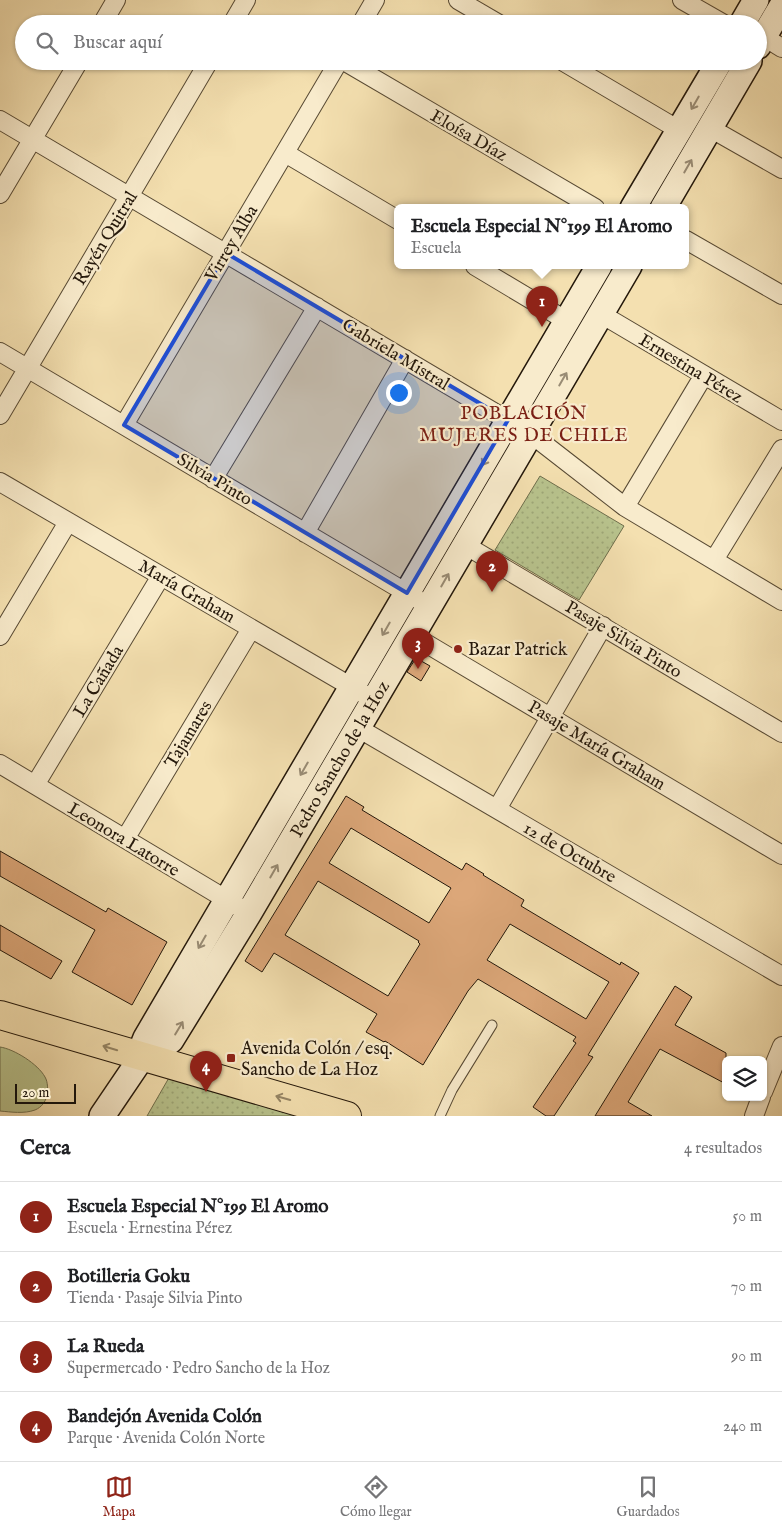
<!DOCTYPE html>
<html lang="es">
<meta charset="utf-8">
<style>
:root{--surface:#fff;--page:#f6f6f6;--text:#202124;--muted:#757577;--line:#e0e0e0;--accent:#8f2418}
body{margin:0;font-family:"IM FELL English",serif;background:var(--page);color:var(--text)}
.controls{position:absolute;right:15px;bottom:15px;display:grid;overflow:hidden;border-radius:8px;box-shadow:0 1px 4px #0004}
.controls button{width:45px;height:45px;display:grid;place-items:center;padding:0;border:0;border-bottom:1px solid var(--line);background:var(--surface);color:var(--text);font:25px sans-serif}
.scale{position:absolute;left:15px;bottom:12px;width:61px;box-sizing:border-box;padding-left:5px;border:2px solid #24180b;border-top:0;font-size:14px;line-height:18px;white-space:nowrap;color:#24180b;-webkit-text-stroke:4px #f8ebcc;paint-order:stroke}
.you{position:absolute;left:398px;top:392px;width:18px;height:18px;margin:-12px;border:4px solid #fff;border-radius:50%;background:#1a73e8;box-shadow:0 0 0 8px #1a73e833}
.badge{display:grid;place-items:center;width:32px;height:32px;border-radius:50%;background:var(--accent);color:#fff;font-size:16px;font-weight:700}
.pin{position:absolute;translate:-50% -41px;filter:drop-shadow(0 1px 2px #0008)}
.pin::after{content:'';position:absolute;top:26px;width:18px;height:15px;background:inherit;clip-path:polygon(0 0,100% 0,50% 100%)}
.popup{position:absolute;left:394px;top:204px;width:295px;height:65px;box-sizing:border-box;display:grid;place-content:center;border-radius:8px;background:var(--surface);filter:drop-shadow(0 1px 4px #0005);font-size:16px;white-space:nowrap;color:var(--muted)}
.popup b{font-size:19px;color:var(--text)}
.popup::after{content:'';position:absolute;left:50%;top:100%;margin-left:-10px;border:10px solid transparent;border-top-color:var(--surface)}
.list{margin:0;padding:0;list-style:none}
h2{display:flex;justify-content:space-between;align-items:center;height:65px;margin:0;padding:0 20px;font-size:21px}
h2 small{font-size:16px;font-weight:400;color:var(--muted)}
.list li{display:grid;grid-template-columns:32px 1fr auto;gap:15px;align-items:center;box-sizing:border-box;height:70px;padding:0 20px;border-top:1px solid var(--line)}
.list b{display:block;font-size:19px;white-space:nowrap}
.list p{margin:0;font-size:16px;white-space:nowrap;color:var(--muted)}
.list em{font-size:16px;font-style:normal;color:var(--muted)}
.icon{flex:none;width:28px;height:28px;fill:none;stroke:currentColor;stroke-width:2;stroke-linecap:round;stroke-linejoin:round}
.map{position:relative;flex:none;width:782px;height:1116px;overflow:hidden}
.search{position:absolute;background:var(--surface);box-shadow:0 1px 4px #0004;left:15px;right:15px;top:15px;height:55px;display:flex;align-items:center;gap:12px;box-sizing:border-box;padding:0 18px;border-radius:28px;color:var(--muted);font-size:19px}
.sheet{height:345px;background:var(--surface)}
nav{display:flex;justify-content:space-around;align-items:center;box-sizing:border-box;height:70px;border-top:1px solid var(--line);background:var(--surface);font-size:14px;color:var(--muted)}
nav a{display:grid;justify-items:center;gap:2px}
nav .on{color:var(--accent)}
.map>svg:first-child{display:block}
.grass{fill:url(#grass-dots);stroke:#6e6e4c}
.pitch{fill:#b8c38d;stroke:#6e6e4c}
.building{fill:#dca779;stroke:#24180b;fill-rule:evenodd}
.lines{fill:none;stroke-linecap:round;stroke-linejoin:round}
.lane-casing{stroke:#584a34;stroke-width:11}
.street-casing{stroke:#584a34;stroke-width:20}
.secondary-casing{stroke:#24180b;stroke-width:28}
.primary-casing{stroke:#24180b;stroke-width:30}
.lane{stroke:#f8ebcc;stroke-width:9}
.street{stroke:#f8ebcc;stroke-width:18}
.secondary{stroke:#f8ebcc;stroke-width:25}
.primary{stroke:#f4e0b0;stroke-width:28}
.oneway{stroke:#998c75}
.oneway2{stroke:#968666}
.marked{fill:#1d4ed8;fill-opacity:0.2;stroke:#1d4ed8;stroke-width:4;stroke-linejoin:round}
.poi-dot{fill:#8f2418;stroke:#f8ebcc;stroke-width:2}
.labels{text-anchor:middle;stroke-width:4.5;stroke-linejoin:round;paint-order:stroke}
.street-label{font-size:18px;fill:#24180b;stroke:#f8ebcc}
.poi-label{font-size:18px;fill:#24180b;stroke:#f8ebcc;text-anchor:start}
.neighbourhood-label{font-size:19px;letter-spacing:1px;fill:#7a1f14;stroke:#f8ebcc}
</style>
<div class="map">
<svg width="782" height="1116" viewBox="0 0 782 1116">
<defs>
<pattern id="grass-dots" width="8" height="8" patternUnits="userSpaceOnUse" patternTransform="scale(1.25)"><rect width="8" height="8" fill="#b8c38d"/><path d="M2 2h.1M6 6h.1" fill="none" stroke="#9ea778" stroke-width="1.8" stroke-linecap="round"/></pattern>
</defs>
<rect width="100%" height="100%" fill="#f4e0b0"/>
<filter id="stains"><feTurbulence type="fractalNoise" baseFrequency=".004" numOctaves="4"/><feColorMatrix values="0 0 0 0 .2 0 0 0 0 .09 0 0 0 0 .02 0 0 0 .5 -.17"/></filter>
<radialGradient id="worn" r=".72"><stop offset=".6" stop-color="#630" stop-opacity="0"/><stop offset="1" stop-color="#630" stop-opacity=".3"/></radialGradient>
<path class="grass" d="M540,476L624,526L579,600L495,550Z
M174,1069L327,1116H147Z"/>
<path class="pitch" d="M0,1047C14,1049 38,1064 45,1077C48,1082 48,1090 47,1096C45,1102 42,1107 35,1110C24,1114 11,1112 0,1111Z"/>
<path class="building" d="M416,658L430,666L421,681L407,672Z
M346,796L364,807L362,810L462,870L466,863L484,874L483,875L524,900L521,906L620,965L621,962L639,973L588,1055L593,1057L554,1116H546L533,1107L576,1043L573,1041L576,1037L478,979L468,991L423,1065L385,1041L384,1042L366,1032L377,1014L274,953L262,972L245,961ZM351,828L451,888L429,923L329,863ZM318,881L419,941L418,942L420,944L388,996L285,935ZM510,924L609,982L586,1019L487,960Z
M0,851L106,912L108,908L167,942L132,1005L72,972L95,930L0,876Z
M0,925L62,961L51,979L0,950Z
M675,986L692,997L675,1025L726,1053V1084L660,1049L628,1102L652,1116H595Z"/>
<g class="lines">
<defs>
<path id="lane" d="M440,1116L452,1090L492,1025"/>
<path id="street" d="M458,0L499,24
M682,0L724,24
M102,24L116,0
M232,24L246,0
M361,24L375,0
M764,37L782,48
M344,61L595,208
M562,61L679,130
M0,120L531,434L625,507L782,601
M710,128L782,169
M285,153L398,220
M0,194L79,61
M686,240L782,295
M475,266L567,321
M601,314L782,421
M0,352L417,599
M0,415L209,61
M124,425L339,61
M213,479L317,307
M0,482L374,700
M625,507L704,375
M305,533L405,359
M465,545L782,733
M714,560L782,449
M412,635L782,855
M0,636L68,522
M358,728L782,976
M0,764L249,913
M35,785L161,576
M497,809L603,626
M125,839L251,629
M763,1092L782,1046
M754,1116L761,1097"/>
<g id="secondary">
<path d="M742,24L756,0"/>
<path d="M758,46L782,6"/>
<path d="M633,208L720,61"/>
<path d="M663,208L749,61"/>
<path id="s1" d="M142,1057L155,1053L171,1040L249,913L629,266"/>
<path d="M102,1116L142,1057V1048L146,1038L599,266"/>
</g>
<path id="primary" d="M0,1015L347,1116"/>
</defs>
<use href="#lane" class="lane-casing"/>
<use href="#street" class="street-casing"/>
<use href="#secondary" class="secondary-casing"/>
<use href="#primary" class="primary-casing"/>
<use href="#lane" class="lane"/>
<use href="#street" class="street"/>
<use href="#secondary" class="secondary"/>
<use href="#primary" class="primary"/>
</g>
<defs><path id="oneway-shaft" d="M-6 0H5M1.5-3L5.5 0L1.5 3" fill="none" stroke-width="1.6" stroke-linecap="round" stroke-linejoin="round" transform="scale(1.25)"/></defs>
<g class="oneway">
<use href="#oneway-shaft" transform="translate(695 103) rotate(120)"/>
<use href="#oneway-shaft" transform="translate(688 166) rotate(-60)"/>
<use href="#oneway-shaft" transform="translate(563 379) rotate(-60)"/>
<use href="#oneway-shaft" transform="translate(486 459) rotate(120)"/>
<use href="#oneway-shaft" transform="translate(445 580) rotate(-60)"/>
<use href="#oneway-shaft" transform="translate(386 629) rotate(120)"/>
<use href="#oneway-shaft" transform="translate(304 769) rotate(120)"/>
<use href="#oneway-shaft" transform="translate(274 871) rotate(-60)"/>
<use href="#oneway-shaft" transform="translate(202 942) rotate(120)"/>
<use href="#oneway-shaft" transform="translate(179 1028) rotate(-59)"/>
</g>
<g class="oneway2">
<use href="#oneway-shaft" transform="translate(110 1048) rotate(-163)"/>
<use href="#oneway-shaft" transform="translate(283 1098) rotate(-164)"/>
</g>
<path class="marked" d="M226,253L508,420L407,593L124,425Z"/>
<g class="poi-dot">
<circle cx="458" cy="649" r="5"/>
<rect x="226" y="1053" width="10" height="10" rx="2.5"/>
</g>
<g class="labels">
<g class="street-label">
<text transform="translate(469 135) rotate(30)" y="6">Eloísa Díaz</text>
<text transform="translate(105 238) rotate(-59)" y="6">Rayén Quitral</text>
<text transform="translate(231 243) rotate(-59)" y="6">Virrey Alba</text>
<text transform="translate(396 354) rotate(31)" y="6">Gabriela Mistral</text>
<text transform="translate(691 368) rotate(31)" y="6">Ernestina Pérez</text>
<text transform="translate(215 479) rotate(31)" y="6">Silvia Pinto</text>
<text transform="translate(187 591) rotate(30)" y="6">María Graham</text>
<text transform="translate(624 639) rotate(31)" y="6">Pasaje Silvia Pinto</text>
<text transform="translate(98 681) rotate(-59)" y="6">La Cañada</text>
<text transform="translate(188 734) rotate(-59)" y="6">Tajamares</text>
<text transform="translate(597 745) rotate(31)" y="6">Pasaje María Graham</text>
<text dy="6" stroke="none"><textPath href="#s1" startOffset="362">Pedro Sancho de la Hoz</textPath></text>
<text transform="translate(124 839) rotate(31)" y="6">Leonora Latorre</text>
<text transform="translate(570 852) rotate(30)" y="6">12 de Octubre</text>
</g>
<g class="poi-label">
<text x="468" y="655">Bazar Patrick</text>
<text x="241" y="1054">Avenida Colón / esq.<tspan x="241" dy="21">Sancho de La Hoz</tspan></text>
</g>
<g class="neighbourhood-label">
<text x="524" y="419">POBLACIÓN<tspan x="524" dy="22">MUJERES DE CHILE</tspan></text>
</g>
</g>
<rect width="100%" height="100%" filter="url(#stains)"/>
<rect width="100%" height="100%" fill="url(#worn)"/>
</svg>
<div class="controls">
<button><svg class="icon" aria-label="layers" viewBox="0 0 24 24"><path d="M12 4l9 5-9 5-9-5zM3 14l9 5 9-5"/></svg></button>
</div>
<div class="scale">20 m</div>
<div class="you"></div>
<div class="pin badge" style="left:542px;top:327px">1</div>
<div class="popup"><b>Escuela Especial N°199 El Aromo</b>Escuela</div>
<div class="pin badge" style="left:492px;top:592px">2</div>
<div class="pin badge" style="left:418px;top:669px">3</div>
<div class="pin badge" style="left:206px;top:1092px">4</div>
<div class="search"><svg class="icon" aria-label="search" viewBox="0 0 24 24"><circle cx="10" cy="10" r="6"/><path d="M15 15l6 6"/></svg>Buscar aquí</div>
</div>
<section class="sheet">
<h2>Cerca<small>4 resultados</small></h2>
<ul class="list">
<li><span class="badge">1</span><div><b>Escuela Especial N°199 El Aromo</b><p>Escuela · Ernestina Pérez</p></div><em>50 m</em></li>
<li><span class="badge">2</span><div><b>Botilleria Goku</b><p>Tienda · Pasaje Silvia Pinto</p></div><em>70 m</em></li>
<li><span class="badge">3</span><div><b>La Rueda</b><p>Supermercado · Pedro Sancho de la Hoz</p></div><em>90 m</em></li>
<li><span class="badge">4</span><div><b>Bandejón Avenida Colón</b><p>Parque · Avenida Colón Norte</p></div><em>240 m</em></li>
</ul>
</section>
<nav>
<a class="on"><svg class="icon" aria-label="map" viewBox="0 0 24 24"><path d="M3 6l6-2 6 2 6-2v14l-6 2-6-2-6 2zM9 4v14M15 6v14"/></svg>Mapa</a>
<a><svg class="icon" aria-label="directions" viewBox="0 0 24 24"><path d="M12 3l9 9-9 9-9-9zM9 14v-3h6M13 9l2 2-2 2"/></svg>Cómo llegar</a>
<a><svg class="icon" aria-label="saved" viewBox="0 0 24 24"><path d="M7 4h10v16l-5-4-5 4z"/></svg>Guardados</a>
</nav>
